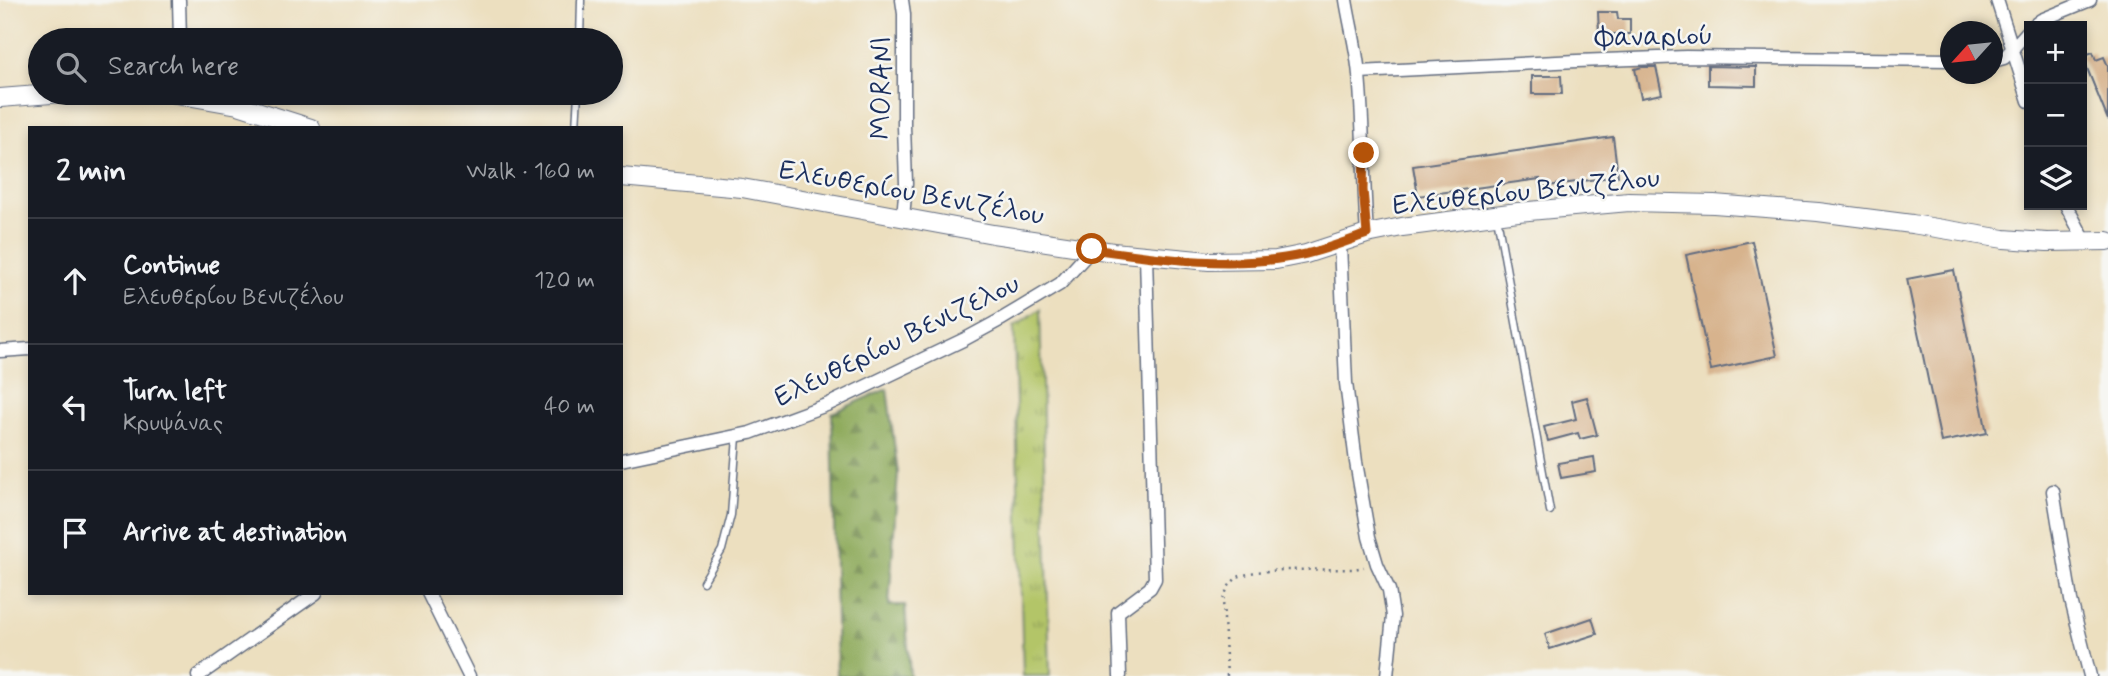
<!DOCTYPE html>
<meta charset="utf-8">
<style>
:root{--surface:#171b24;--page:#242831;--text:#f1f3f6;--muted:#9ea1a6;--line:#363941}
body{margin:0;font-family:Mynerve,sans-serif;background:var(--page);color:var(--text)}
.controls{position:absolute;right:21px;top:21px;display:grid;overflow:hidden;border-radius:0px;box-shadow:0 4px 10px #0003}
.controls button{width:63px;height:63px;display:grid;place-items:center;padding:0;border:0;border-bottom:2px solid var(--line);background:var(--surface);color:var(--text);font:35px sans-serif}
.compass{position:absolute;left:1940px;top:21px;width:63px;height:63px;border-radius:50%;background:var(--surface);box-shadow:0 4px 10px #0003;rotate:243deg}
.stop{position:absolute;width:21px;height:21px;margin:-16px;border:5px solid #b45309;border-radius:50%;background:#fff}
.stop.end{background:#b45309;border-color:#fff;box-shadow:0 2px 7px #0008}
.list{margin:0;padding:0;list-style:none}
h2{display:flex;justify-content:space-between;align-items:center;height:91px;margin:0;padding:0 28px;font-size:30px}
h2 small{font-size:23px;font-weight:400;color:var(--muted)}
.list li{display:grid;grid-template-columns:46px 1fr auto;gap:21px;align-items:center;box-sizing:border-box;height:126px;padding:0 28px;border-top:2px solid var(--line)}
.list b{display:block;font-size:26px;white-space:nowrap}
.list p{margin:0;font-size:23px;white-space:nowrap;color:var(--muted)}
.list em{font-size:23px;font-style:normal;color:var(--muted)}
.icon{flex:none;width:38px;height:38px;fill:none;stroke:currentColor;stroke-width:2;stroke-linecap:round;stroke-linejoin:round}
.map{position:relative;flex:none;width:2108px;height:676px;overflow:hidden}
.search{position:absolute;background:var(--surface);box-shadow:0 4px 10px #0003;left:28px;top:28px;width:595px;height:77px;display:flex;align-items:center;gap:18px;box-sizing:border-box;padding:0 24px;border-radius:38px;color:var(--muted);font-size:26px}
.panel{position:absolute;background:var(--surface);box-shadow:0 4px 10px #0003;left:28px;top:126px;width:595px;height:469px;border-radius:0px}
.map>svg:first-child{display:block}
.grass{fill:url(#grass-tufts);stroke:#677a63;stroke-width:2}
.forest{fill:url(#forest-firs);stroke:#546c5d;stroke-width:2}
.building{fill:#d7b38d}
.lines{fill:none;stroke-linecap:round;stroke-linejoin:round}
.lane-casing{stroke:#646d80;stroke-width:9}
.street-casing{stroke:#646d80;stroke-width:15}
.secondary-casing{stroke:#646d80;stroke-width:20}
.path{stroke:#646d80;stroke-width:2.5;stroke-dasharray:2 5;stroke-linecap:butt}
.lane{stroke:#fff;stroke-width:6}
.street{stroke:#fff;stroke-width:12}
.secondary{stroke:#fff;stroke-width:18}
.route{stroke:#b45309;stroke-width:9}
.labels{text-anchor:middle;stroke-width:5;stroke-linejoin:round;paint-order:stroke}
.street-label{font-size:28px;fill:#1b2f5e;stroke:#f6f6f2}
</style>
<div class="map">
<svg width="2108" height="676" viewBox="0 0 2108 676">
<defs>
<pattern id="grass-tufts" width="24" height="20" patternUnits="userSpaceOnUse" patternTransform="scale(1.75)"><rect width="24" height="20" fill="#b3c568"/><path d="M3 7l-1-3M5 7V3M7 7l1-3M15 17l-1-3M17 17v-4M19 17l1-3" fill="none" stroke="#91a059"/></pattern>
<pattern id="forest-firs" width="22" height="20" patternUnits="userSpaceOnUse" patternTransform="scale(1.75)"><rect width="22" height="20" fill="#8eaa5c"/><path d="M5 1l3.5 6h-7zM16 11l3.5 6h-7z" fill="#738b4f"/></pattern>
</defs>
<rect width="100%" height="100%" fill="#f6f6f2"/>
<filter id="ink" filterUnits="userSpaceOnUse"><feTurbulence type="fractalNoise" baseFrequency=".0143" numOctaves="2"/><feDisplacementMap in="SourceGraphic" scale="14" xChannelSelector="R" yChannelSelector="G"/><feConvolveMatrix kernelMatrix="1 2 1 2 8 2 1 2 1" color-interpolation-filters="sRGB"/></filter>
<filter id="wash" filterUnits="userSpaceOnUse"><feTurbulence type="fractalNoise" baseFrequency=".00686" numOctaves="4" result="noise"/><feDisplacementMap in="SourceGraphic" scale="28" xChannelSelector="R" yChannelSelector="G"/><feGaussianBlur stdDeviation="1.57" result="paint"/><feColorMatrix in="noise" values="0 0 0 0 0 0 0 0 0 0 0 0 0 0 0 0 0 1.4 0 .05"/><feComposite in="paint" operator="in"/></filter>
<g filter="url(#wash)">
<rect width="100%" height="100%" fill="#ecdfbf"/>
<path class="grass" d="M1040,309L1050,676H1023L1014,327Z"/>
<path class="forest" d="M887,389L898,473L889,605H905L910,676H837L832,413Z"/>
<g id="blocks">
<path class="building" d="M1598,12H1617L1618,19H1630V34H1599Z
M2093,52L2096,60L2104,57L2108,66V120L2082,56Z
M1708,66L1756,67V86L1708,85Z
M1642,67H1656L1662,94L1641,98L1635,69Z
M1532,76H1561L1562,94H1532Z
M1613,137L1618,176L1541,187L1540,179L1418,196L1413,166Z
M1752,241L1777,356L1711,370L1686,255Z
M1954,270L1987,433L1941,442L1907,279Z
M1587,397L1597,435L1580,439L1578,433L1548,441L1544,427L1576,419L1572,401Z
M1594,457L1596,472L1561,478L1558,463Z
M1592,618L1597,634L1550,649L1545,634Z"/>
</g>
</g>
<g filter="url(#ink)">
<use href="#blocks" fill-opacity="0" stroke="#646d80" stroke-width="2"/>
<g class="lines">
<defs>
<path id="lane" d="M580,40L581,0
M576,128L578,93
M1497,217L1550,511
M703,582L722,550L731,515L737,437"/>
<path id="street" d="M179,0L180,40
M902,0L904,14V126L906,183L903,218
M1346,0C1350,25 1357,50 1359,75C1364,128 1363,181 1367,234
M1997,0L2029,101
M2033,26L2041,20L2090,0
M1993,61L2004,58L2029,30
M1359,72L1577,61L1686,57L1951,60
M2066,205L2085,241
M1340,244L1346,383L1356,462L1369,537L1377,564L1389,590L1393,616L1387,676
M0,351L30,349
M621,460L750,433L829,404L965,339L1000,320L1060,284L1092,249
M2053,491L2071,600L2090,676
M428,593L469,676
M198,676L316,593
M1120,676L1118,612L1150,588L1155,579L1146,256"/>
<path id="secondary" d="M170,93L238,105L311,128
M0,98L64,93
M621,177L742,188L993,234L1113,252L1209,261L1276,260L1306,254L1367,234L1402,227L1518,212L1629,202L1714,204L1818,212L1912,224L2004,239L2047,242L2108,241"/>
</defs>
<use href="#lane" class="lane-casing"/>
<use href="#street" class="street-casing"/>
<use href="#secondary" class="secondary-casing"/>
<path class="path" d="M1227,676L1223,600L1228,587L1237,577L1255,572L1283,570L1354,569L1364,567"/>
<use href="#lane" class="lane"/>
<use href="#street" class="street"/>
<use href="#secondary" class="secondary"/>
</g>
</g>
<g class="lines" filter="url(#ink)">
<path class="route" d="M1092,249C1162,259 1236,270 1306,254C1327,249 1347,241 1367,234L1363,190L1364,153"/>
</g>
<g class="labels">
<g class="street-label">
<text transform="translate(1654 35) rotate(-1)" y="10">Φαναριού</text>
<text transform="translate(880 88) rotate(-90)" y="10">MORANI</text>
<text transform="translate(1526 190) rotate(-6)" y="10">Ελευθερίου Βενιζέλου</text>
<text transform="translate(912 191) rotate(10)" y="10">Ελευθερίου Βενιζέλου</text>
<text transform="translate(896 339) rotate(-26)" y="10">Ελευθερίου Βενιζελου</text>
</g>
</g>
</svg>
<div class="controls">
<button>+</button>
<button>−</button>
<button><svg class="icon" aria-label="layers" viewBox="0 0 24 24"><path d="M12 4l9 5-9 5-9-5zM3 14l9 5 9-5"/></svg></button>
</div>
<svg class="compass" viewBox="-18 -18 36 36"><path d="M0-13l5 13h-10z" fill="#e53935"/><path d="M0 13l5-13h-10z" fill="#9ea1a6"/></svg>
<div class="stop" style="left:1092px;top:249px"></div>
<div class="stop end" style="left:1364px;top:153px"></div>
<div class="search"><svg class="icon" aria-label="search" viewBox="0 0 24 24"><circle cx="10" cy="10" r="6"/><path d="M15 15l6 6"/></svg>Search here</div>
<section class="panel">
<h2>2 min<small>Walk · 160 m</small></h2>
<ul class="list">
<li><svg class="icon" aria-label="ahead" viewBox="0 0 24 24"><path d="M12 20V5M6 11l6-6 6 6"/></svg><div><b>Continue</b><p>Ελευθερίου Βενιζέλου</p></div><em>120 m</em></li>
<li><svg class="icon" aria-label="left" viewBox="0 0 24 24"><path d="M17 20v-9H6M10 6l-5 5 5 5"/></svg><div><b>Turn left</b><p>Κρυψάνας</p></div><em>40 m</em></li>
<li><svg class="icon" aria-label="arrive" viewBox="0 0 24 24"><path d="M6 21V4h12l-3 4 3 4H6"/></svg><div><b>Arrive at destination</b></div></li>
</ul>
</section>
</div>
